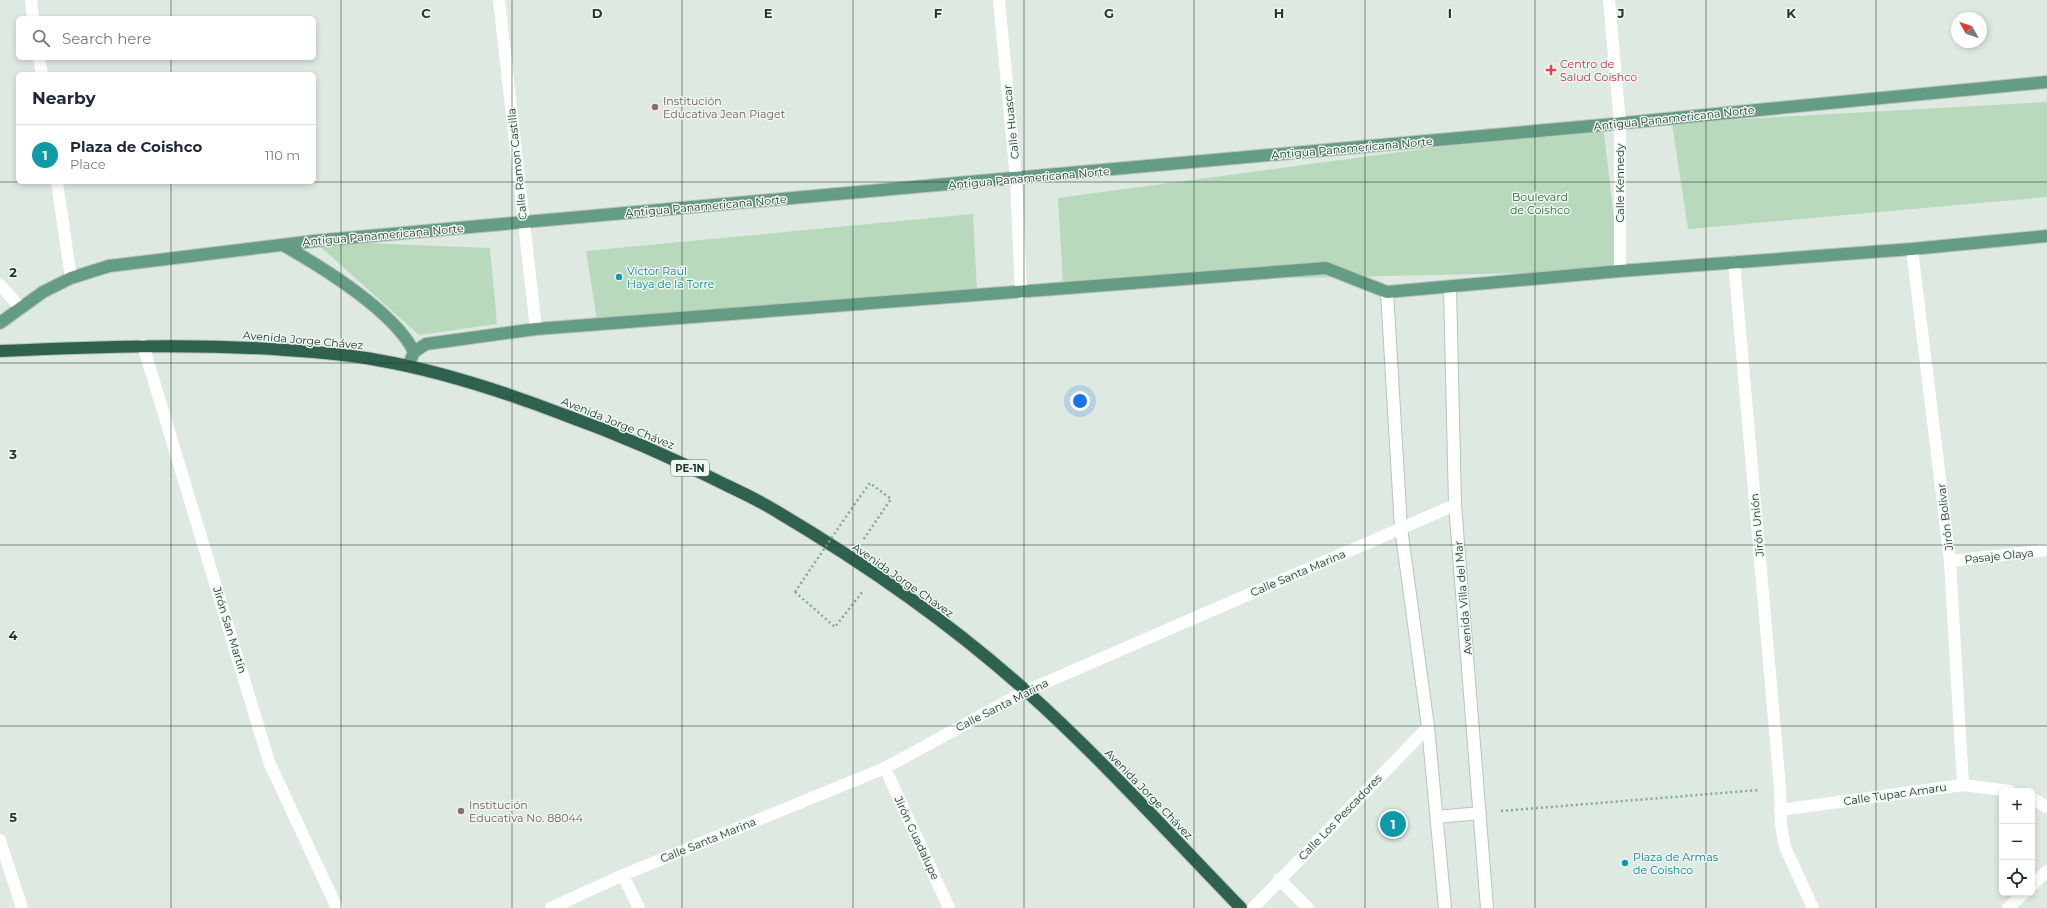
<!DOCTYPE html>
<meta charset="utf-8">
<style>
:root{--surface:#fff;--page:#f6f6f7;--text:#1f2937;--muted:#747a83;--line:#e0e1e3;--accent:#7c3aed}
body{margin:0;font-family:Montserrat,sans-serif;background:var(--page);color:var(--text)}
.controls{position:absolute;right:12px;bottom:12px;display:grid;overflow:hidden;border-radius:6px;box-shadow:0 2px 6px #0003}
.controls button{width:36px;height:36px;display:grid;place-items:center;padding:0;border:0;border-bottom:1px solid var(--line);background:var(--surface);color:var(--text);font:20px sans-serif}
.compass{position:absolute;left:1951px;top:12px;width:36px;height:36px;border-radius:50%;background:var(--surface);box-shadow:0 2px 6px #0003;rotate:310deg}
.you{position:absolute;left:1080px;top:401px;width:14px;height:14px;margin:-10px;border:3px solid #fff;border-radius:50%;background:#1a73e8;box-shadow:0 0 0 6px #1a73e833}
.badge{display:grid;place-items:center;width:26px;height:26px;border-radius:50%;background:var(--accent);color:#fff;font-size:13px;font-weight:700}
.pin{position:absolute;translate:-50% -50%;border:2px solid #fff;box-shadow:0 1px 4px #0006}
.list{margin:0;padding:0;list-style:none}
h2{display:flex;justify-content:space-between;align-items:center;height:52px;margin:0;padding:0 16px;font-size:17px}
h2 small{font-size:13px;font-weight:400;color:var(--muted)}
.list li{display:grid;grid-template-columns:26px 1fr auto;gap:12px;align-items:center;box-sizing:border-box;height:60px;padding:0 16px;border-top:1px solid var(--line)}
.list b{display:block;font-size:15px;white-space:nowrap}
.list p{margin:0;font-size:13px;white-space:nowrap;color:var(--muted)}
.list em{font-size:13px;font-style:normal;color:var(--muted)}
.icon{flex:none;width:22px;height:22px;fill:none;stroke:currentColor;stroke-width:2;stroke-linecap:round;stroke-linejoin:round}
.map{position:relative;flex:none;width:2047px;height:908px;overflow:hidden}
.search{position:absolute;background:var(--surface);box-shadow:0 2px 6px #0003;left:16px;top:16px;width:300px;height:44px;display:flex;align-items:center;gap:10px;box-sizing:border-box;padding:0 14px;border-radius:6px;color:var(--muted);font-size:15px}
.panel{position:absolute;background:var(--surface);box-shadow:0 2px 6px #0003;left:16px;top:72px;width:300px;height:112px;border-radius:6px}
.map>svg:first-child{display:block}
.green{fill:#b8d9bb}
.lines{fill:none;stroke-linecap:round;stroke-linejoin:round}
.secondary-casing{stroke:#b2c8bc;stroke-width:14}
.primary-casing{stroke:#bcc3c0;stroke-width:14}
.highway-casing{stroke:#bcc3c0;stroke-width:14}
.path{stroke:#80ab96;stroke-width:2.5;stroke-dasharray:2 3;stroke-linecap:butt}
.street{stroke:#fff;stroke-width:12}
.secondary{stroke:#fff;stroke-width:12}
.primary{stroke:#659c84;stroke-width:12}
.highway{stroke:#2e624e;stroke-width:12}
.path-bridge{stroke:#80ab96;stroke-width:2.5;stroke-dasharray:2 3;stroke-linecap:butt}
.grid{fill:none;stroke:#21382d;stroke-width:1;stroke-opacity:0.55}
.health-dot{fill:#e0444e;stroke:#eef6f1;stroke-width:1.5}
.education-dot{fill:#8d6e63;stroke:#eef6f1;stroke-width:1.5}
.culture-dot{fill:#0f9aa8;stroke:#eef6f1;stroke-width:1.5}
.labels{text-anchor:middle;stroke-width:3;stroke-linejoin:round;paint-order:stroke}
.shield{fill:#eef6f1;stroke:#5e7168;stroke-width:1}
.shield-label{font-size:10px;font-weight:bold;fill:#21382d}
.health-label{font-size:11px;fill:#be3a42;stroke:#eef6f1;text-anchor:start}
.education-label{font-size:11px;fill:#785e54;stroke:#eef6f1;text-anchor:start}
.street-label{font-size:11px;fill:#21382d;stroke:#eef6f1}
.park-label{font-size:11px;fill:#2d6c3a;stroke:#eef6f1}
.culture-label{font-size:11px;fill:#0d838f;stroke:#eef6f1;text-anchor:start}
.grid-label{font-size:13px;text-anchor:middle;font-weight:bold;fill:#21382d;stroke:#eef6f1;stroke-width:3;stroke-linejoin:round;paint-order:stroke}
</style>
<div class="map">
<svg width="2047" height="908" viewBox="0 0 2047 908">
<rect width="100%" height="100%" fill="#dee9e2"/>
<path class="green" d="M2047,102V197L1688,229L1672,123Z
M1603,125L1620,271L1063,283L1058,198Z
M973,214L977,291L597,320L586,251Z
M314,241L490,248L497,324L419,335Z"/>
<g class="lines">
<defs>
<path id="secondary" d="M1450,287L1455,505L1487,908
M1387,292L1401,528L1428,727L1445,908
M1437,817L1480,813"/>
<path id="primary" d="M283,245C322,267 395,312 414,352
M0,323L43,292L71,278L109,266L314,241L1603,125L2047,82
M408,366L414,352L426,344L536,329L1326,268L1387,292L1620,271L1912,249L2047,236"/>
<path id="highway" d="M0,351C95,347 190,343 285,350C316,352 347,354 377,360C441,371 502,391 562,414C618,434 673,458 726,485C743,493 760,501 776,511C864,563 949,622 1025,690C1101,758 1170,835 1241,908"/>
</defs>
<use href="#secondary" class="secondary-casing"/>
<use href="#primary" class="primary-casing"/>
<use href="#highway" class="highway-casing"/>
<path class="path" d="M854,505L870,483L891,499L863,540
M795,592L835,627L863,591
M1501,811L1759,790"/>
<path class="street" d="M31,0L33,18
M499,0L536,329
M999,0L1016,179L1021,293
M1609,0L1620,123V271
M39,58L42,74
M57,182L71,278
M1912,249L1950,561L1963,785
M1734,262L1780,788L1781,825L1785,847L1813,908
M0,285L20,307
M143,345L269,762L337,908
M1950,561L2047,550
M885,768L949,908
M2032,798L2047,807
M1780,810L1963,785L2010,791
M0,840L22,908
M623,875L639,908
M1279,879L1308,908
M2032,885L2047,871
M551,908L623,875L885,768L1026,691L1455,505
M1253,908L1428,727
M2008,908L2024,893"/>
<use href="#secondary" class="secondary"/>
<use href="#primary" class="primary"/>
<use href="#highway" class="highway"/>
<path class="path-bridge" d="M795,592L854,505"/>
</g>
<path class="grid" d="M171,0V18M341,0V908M512,0V908M682,0V908M853,0V908M1024,0V908M1194,0V908M1365,0V908M1535,0V908M1706,0V908M1876,0V908M171,58V74M0,182H18M171,182V908M314,182H2047M0,363H2047M0,545H2047M0,726H2047"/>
<path class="health-dot" d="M1549 64h4v4h4v4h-4v4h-4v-4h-4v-4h4z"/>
<g class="education-dot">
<circle cx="655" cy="107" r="4"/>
<circle cx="461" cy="811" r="4"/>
</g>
<g class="culture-dot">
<circle cx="619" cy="277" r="4"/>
<circle cx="1625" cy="863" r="4"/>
</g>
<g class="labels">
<rect class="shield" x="671" y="460" width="38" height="16" rx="3"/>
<g class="shield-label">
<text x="690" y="472">PE-1N</text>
</g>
<g class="health-label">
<text x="1560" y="68">Centro de<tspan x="1560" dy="13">Salud Coishco</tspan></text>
</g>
<g class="education-label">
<text x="663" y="105">Institución<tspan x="663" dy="13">Educativa Jean Piaget</tspan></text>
<text x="469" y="809">Institución<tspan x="469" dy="13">Educativa No. 88044</tspan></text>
</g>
<g class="street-label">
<text transform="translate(1674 118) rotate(-6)" y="4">Antigua Panamericana Norte</text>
<text transform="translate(1011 122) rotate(-96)" y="4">Calle Huascar</text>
<text transform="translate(1352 148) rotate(-5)" y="4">Antigua Panamericana Norte</text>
<text transform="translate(517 164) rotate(-96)" y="4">Calle Ramon Castilla</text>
<text transform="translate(1029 178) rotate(-5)" y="4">Antigua Panamericana Norte</text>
<text transform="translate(1620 183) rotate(-90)" y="4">Calle Kennedy</text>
<text transform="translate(706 206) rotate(-5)" y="4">Antigua Panamericana Norte</text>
<text transform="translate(383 235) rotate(-5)" y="4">Antigua Panamericana Norte</text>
<text transform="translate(303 340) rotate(5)" y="4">Avenida Jorge Chávez</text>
<text transform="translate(618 423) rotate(22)" y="4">Avenida Jorge Chávez</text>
<text transform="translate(1945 517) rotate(-97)" y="4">Jirón Bolivar</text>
<text transform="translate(1757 525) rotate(-95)" y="4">Jirón Unión</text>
<text transform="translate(1999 556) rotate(-6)" y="4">Pasaje Olaya</text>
<text transform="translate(1298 573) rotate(-23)" y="4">Calle Santa Marina</text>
<text transform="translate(903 580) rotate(35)" y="4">Avenida Jorge Chávez</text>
<text transform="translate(1463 598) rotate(-95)" y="4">Avenida Villa del Mar</text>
<text transform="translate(230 630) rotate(73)" y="4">Jirón San Martín</text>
<text transform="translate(1002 705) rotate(-27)" y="4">Calle Santa Marina</text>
<text transform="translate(1149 794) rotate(46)" y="4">Avenida Jorge Chávez</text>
<text transform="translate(1895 794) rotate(-8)" y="4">Calle Tupac Amaru</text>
<text transform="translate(1340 817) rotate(-46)" y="4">Calle Los Pescadores</text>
<text transform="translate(917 838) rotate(65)" y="4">Jirón Guadalupe</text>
<text transform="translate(708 840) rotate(-22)" y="4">Calle Santa Marina</text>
</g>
<g class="park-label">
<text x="1540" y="201">Boulevard<tspan x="1540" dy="13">de Coishco</tspan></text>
</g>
<g class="culture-label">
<text x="627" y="275">Víctor Raúl<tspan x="627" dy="13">Haya de la Torre</tspan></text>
<text x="1633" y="861">Plaza de Armas<tspan x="1633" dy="13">de Coishco</tspan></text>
</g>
</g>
<g class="grid-label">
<text x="426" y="18">C</text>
<text x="597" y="18">D</text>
<text x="768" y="18">E</text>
<text x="938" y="18">F</text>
<text x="1109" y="18">G</text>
<text x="1279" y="18">H</text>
<text x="1450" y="18">I</text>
<text x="1621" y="18">J</text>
<text x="1791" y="18">K</text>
<text x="13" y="277">2</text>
<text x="13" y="459">3</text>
<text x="13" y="640">4</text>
<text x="13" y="822">5</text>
</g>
</svg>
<div class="controls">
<button>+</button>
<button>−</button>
<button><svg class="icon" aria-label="locate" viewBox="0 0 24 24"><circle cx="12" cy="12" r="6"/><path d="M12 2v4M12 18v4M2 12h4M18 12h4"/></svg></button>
</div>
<svg class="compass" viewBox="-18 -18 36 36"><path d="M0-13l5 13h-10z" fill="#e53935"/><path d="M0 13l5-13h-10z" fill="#747a83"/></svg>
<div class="you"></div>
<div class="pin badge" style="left:1393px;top:824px;background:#0f9aa8">1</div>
<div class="search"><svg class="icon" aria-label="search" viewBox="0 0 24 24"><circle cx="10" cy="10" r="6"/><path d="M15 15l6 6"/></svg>Search here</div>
<section class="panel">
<h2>Nearby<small></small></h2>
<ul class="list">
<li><span class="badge" style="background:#0f9aa8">1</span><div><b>Plaza de Coishco</b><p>Place</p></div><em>110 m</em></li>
</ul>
</section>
</div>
